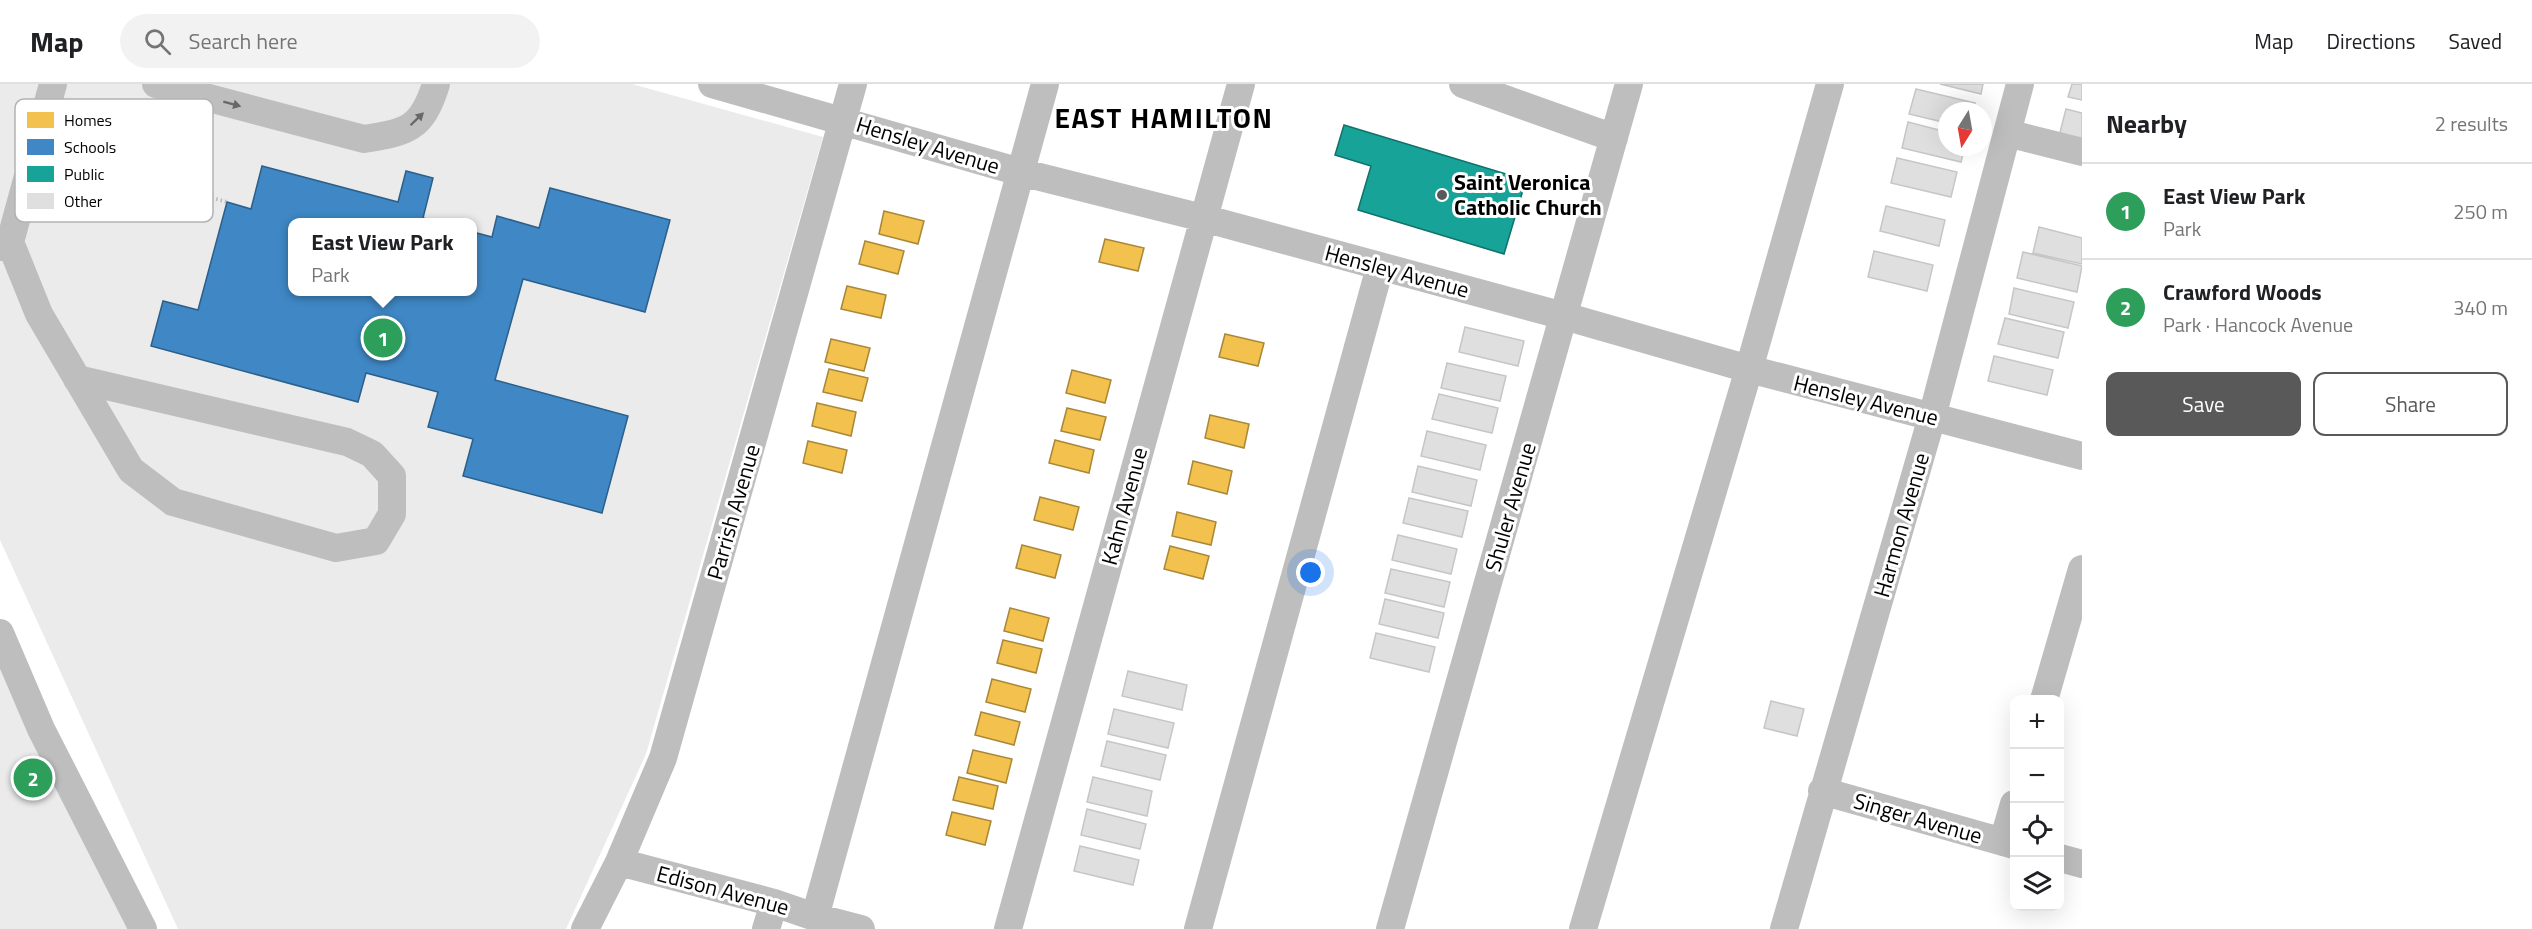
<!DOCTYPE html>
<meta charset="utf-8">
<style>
:root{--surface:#fff;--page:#f2f2f2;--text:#202124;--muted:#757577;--line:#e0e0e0;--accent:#595959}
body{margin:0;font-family:"Titillium Web",sans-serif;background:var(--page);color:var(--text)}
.controls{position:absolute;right:18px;bottom:18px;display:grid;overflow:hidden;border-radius:12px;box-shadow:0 6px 24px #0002}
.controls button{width:54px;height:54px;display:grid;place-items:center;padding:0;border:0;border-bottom:2px solid var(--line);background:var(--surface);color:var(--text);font:30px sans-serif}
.compass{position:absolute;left:1938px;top:18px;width:54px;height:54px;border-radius:50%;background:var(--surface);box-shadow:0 6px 24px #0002;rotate:191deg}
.you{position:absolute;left:1311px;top:489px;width:21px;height:21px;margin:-15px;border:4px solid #fff;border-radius:50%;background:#1a73e8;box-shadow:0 0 0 9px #1a73e833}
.badge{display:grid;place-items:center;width:39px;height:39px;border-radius:50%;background:var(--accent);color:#fff;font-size:20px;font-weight:700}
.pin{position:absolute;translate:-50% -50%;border:3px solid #fff;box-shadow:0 2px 6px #0006}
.popup{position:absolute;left:288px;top:134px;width:189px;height:78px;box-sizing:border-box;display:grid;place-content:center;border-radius:12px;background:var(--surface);filter:drop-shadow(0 2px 4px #0005);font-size:20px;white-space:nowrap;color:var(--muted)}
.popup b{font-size:22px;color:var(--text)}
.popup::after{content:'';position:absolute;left:50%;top:100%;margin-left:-12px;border:12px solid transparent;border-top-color:var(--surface)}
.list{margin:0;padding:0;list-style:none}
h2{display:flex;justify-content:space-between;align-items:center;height:78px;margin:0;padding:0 24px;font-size:26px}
h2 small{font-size:20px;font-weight:400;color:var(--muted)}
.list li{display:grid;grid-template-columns:39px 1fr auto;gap:18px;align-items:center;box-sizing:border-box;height:96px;padding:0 24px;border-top:2px solid var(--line)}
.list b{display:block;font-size:22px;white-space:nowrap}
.list p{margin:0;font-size:20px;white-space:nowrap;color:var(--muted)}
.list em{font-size:20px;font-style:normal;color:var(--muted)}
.actions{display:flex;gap:12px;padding:18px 24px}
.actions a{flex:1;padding:14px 0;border:2px solid var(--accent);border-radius:12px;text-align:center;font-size:21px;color:var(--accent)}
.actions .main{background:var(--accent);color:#fff}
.icon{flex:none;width:33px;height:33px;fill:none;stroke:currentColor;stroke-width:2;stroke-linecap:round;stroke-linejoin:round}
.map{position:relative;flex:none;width:2082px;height:845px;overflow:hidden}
header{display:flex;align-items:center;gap:36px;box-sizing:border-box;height:84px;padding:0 30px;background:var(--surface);border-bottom:2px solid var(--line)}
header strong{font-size:28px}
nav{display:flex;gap:33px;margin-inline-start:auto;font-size:21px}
.search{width:420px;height:54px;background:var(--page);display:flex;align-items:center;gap:15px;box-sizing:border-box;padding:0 21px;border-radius:33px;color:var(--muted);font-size:22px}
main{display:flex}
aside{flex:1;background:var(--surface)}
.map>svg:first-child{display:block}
.green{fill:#ebebeb;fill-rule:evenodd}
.homes{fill:#f2c14e;stroke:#a98737;stroke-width:1.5}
.schools{fill:#3f88c5;stroke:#2c5f8a;stroke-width:1.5}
.public{fill:#17a398;stroke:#10726a;stroke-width:1.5}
.building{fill:#dfdfdf;stroke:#c6c6c6;stroke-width:1.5}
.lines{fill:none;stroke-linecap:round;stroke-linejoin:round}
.path{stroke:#b9b9b9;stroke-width:4;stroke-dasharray:1.5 3;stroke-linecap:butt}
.minor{stroke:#bebebe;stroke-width:28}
.oneway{fill:#686868}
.poi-dot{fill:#595959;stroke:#fff;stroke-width:2}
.labels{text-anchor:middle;stroke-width:6;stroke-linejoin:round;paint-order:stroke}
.street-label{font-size:22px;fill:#000;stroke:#fff}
.poi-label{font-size:22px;font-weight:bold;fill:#000;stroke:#fff;text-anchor:start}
.district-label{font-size:28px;font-weight:bold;letter-spacing:1.5px;fill:#000;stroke:#fff}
.key{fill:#fff;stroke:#b2b2b2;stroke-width:1.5}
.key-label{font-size:16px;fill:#000}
</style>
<header>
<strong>Map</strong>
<div class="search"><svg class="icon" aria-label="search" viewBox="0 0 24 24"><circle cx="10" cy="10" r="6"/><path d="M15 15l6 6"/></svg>Search here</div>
<nav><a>Map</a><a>Directions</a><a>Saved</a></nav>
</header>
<main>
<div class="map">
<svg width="2082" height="845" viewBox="0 0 2082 845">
<rect width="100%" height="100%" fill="#fff"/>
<path class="green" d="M0,0H632L823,53L646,670L566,845H178L0,456ZM293,138H473V208H293Z
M0,544L133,845H0Z"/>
<path class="homes" d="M884,127L924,137L918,160L879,150Z
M1105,155L1144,164L1138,187L1099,178Z
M865,157L904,167L898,190L859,180Z
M847,202L886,211L881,234L841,225Z
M1225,250L1264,259L1258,282L1219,273Z
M831,255L870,264L864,287L825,278Z
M829,285L868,294L862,317L823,308Z
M1072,286L1111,296L1105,319L1066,309Z
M817,319L856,328L851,352L812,342Z
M1067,324L1106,333L1100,356L1061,347Z
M1210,331L1249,340L1244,364L1205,354Z
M1055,356L1094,366L1089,389L1049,379Z
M808,357L847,366L842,389L803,379Z
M1193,377L1232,387L1227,410L1188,400Z
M1040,413L1079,423L1073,446L1034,436Z
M1177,428L1216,438L1211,461L1172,452Z
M1022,461L1061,471L1055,494L1016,484Z
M1170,462L1209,472L1203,495L1164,485Z
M1010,524L1049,534L1043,557L1004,547Z
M1003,556L1042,565L1036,589L997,579Z
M992,595L1031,605L1025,628L986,618Z
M981,628L1020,638L1014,661L975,651Z
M973,666L1012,675L1006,699L967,689Z
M959,693L998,702L993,725L953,716Z
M952,728L991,737L985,761L946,751Z"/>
<path class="schools" d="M262,82L398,118L406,87L433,94L423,134L438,138H293V208H473V148L492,153L497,132L539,144L550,104L670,136L645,228L523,195L495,296L628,332L602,429L463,392L473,355L428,343L438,308L366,289L358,318L151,262L163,217L198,226L227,118L251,125Z"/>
<path class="public" d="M1344,41L1526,96L1504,170L1358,126L1371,82L1335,71Z"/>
<path class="building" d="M1940,0H1983L1981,10Z
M2072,0H2082V16L2068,13Z
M1916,5L1975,19L1973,27H1947V39L1909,30Z
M2066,25L2082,29V62L2058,56Z
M1908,38L1947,48V63H1965L1961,78L1902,64Z
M1897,74L1957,88L1951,113L1891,99Z
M1886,122L1945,136L1939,162L1880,147Z
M2039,143L2082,154V180L2033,169Z
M1874,167L1933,181L1927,207L1868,193Z
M2023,168L2082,182L2077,208L2017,194Z
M2014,204L2074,218L2068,244L2009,230Z
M2005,234L2064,248L2058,274L1998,260Z
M1465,243L1524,257L1518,282L1459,268Z
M1994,272L2053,286L2047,311L1988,297Z
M1447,279L1506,292L1500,317L1441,304Z
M1439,310L1498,324L1492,349L1432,335Z
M1427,347L1486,361L1480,386L1421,372Z
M1418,382L1477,396L1471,422L1412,408Z
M1409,414L1468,427L1462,453L1403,439Z
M1398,451L1457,465L1451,490L1392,476Z
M1391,485L1450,498L1444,523L1385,509Z
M1385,515L1444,529L1438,554L1379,540Z
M1376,549L1435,563L1429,588L1370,574Z
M1128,587L1187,601L1182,626L1122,612Z
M1771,617L1804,625L1797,652L1764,644Z
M1114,625L1174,639L1168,664L1108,650Z
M1107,657L1166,671L1160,696L1101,682Z
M1093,693L1152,707L1147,732L1087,718Z
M1087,725L1146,740L1140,765L1081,751Z
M1080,762L1139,776L1133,801L1074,787Z"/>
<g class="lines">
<path class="path" d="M60,72L227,118"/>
<path class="minor" d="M156,0L364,55C408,48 422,45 436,0
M712,0L1020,88L1203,134L1564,232L1749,285L2082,372
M1463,0L1614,54
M2007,49L2082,68
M10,158L39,230L131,386L173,418L336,464L376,457L392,430V392L372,370L347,358L77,295
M0,163L10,158L53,0
M0,549L41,645L143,845
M2044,616L2082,485
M1822,707L2014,761
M2003,758L2014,720
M2060,774L2082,780
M619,778L774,819L815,833L861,845
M815,833L1045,0
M585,845L619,778L663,674L853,0
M766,845L774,819
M1008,845L1241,0
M1198,845L1380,183
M1390,845L1629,0
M1583,845L1749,285L1830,0
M1784,845L1932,333L2020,0"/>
</g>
<defs><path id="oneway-solid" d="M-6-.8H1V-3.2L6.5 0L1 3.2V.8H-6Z" transform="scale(1.5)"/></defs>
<g class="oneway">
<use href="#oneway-solid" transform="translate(232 20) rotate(15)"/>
<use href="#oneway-solid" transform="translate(417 35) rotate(-44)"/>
</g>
<circle class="poi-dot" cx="1442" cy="111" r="6"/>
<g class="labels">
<g class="street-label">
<text transform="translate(928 61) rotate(17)" y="8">Hensley Avenue</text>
<text transform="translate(1397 187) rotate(15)" y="8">Hensley Avenue</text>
<text transform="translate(1866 316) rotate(14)" y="8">Hensley Avenue</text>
<text transform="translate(1124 422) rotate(-75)" y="8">Kahn Avenue</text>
<text transform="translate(1510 423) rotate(-74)" y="8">Shuler Avenue</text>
<text transform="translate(733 428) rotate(-74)" y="8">Parrish Avenue</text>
<text transform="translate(1901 441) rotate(-74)" y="8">Harmon Avenue</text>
<text transform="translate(1918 734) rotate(16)" y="8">Singer Avenue</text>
<text transform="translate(723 806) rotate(15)" y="8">Edison Avenue</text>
</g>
<g class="poi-label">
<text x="1454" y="106">Saint Veronica<tspan x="1454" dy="25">Catholic Church</tspan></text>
</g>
<g class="district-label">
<text x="1164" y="44">EAST HAMILTON</text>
</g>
</g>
<rect x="15" y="15" width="198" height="123" rx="9" class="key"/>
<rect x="27" y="28" width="27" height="16" fill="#f2c14e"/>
<rect x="27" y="55" width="27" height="16" fill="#3f88c5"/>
<rect x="27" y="82" width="27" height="16" fill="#17a398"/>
<rect x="27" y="109" width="27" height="16" fill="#dfdfdf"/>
<g class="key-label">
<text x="64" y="42">Homes</text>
<text x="64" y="69">Schools</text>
<text x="64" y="96">Public</text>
<text x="64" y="123">Other</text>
</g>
</svg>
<div class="controls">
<button>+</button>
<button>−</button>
<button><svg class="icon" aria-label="locate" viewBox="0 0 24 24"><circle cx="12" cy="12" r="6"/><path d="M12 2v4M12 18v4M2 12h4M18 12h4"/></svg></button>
<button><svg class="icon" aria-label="layers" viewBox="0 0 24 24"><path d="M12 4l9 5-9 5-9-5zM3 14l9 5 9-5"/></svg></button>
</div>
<svg class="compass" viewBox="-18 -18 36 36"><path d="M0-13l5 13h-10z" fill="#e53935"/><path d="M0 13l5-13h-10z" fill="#757577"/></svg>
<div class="you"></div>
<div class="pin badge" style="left:383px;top:254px;background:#2e9e5b">1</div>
<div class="popup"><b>East View Park</b>Park</div>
<div class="pin badge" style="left:33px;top:694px;background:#2e9e5b">2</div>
</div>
<aside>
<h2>Nearby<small>2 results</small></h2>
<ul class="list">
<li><span class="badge" style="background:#2e9e5b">1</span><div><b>East View Park</b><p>Park</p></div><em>250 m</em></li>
<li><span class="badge" style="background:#2e9e5b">2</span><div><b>Crawford Woods</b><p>Park · Hancock Avenue</p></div><em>340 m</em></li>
</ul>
<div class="actions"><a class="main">Save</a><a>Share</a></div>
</aside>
</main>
